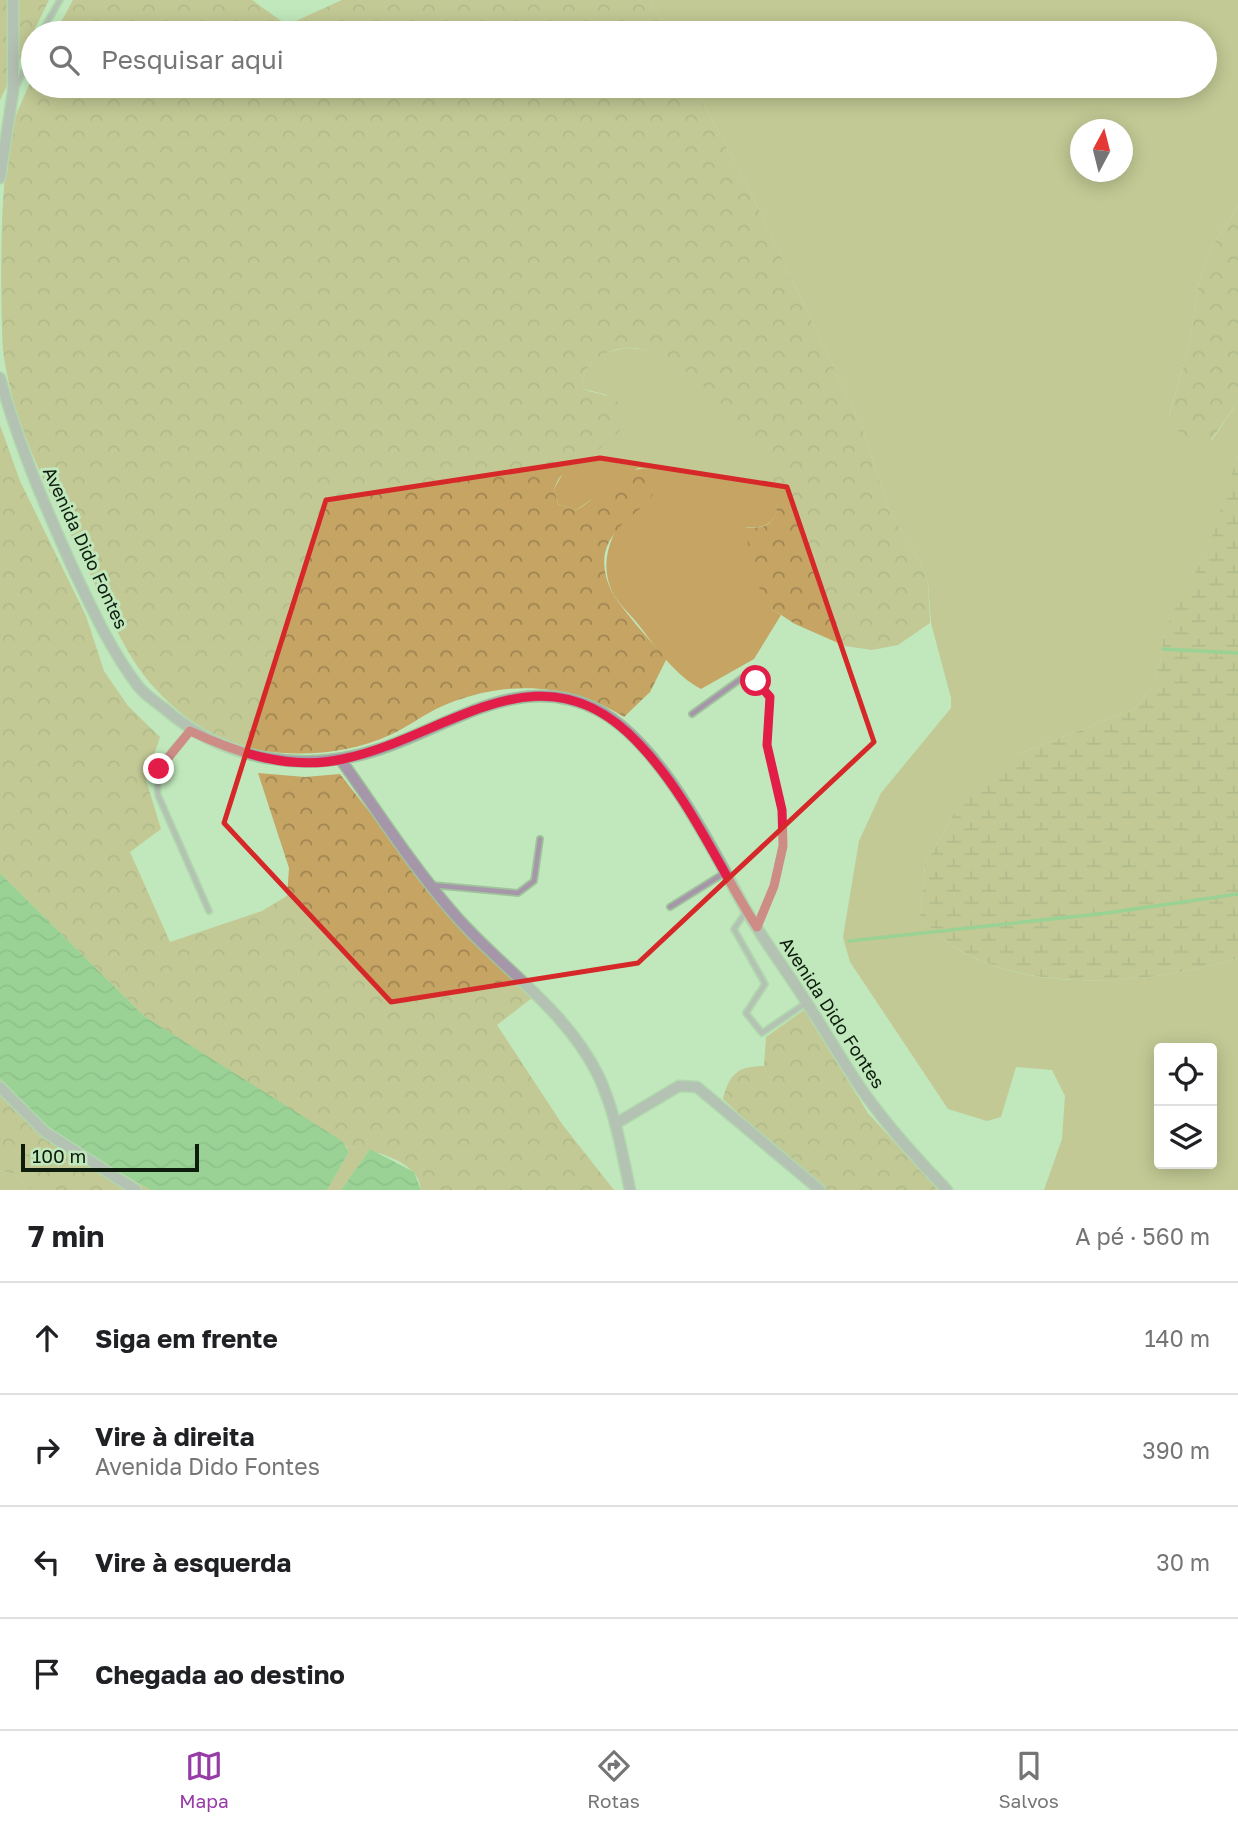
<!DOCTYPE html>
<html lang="pt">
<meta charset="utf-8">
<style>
:root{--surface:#fff;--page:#f6f6f6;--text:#202124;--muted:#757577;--line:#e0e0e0;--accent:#973ba6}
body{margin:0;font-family:"Golos Text",sans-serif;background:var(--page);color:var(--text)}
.controls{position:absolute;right:21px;bottom:21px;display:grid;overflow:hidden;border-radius:7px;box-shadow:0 4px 18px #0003}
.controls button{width:63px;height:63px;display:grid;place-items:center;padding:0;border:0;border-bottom:2px solid var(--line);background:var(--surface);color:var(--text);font:35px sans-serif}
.compass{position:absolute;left:1070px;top:119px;width:63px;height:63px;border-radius:50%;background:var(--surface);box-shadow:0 4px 18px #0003;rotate:7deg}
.scale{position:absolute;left:21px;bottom:18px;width:178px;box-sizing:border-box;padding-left:7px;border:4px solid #0e1c0d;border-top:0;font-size:19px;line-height:24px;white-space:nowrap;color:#0e1c0d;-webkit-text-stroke:5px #c0e8bc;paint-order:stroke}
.stop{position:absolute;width:21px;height:21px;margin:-16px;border:5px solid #e11d48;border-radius:50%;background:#fff}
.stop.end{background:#e11d48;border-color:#fff;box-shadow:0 2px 7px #0008}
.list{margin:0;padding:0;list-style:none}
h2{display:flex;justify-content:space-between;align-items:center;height:91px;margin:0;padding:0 28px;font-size:30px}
h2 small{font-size:23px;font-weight:400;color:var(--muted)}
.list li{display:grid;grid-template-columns:46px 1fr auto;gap:21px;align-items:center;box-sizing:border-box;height:112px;padding:0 28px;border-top:2px solid var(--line)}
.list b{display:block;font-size:26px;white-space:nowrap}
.list p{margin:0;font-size:23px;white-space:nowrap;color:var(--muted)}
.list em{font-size:23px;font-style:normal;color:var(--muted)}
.icon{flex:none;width:38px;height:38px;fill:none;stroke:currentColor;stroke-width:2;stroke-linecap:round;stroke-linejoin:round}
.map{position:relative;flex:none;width:1238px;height:1190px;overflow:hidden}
.search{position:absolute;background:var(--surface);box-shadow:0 4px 18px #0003;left:21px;right:21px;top:21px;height:77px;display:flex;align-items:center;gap:18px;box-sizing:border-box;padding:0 24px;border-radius:38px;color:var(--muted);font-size:26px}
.sheet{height:539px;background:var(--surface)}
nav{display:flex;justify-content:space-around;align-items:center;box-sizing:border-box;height:98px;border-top:2px solid var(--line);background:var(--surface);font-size:19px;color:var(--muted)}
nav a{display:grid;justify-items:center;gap:4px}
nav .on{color:var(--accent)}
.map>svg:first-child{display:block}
.green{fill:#c6a464;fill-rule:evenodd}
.forest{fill:url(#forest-crowns)}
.wetland{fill:url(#wetland-marsh)}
.water{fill:url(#water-waves)}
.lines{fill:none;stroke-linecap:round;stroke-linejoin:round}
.stream{stroke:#6cb864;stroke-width:3.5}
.service-casing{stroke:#a0c39c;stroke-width:8}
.minor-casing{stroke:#a0c39c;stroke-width:13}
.service{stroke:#a696a9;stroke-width:4.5}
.minor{stroke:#a696a9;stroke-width:10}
.route{stroke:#e11d48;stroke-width:9}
.marked{fill:none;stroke:#d62828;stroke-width:5;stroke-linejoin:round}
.labels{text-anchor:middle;stroke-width:6;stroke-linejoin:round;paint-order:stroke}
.street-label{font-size:18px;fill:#0e1c0d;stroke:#c0e8bc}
</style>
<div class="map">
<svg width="1238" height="1190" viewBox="0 0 1238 1190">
<defs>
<pattern id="forest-crowns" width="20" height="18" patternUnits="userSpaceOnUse" patternTransform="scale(1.75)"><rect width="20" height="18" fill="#c6a464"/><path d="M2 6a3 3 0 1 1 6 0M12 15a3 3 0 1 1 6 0" fill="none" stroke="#9f8551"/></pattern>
<pattern id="wetland-marsh" width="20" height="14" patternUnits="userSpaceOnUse" patternTransform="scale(1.75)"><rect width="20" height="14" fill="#c6a464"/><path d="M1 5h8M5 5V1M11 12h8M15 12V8" fill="none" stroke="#9f8551"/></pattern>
<pattern id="water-waves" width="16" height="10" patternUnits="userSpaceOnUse" patternTransform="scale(1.75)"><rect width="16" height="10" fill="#6cb864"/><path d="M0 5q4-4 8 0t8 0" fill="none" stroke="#579551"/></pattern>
</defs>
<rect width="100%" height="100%" fill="#c0e8bc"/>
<path class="green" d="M651,0H1238V206L1208,253L1199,280L1189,347L1169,415L1212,440L1238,402V455L1232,479L1207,552L1164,634L1160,663L1150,690L1135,709L1021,753L954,814L925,864L920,916C987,1001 1145,987 1238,958V1190H1044L1062,1139L1065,1096L1052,1070L1016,1067L1001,1117L987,1121L948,1109L850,962L843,937L859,841L881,793L951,708V698L931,623L928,583L920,562L888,508L862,427L749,189L694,86H1205V33H667ZM1080,130H1122V172H1080ZM1159,1048H1212V1164H1159Z
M627,348C637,349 650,349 659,353C684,366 736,411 752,434C769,459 804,534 745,527L772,609L781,615L754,659L701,689C675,675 659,651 641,628C632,615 617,604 611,589C593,544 631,508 656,475L649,468H638L576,510L558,504L554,489L607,395L584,389C580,363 603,351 627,348Z
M346,1146L370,1149L341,1190H327L349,1152Z
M0,1171L15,1174L32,1190H0Z"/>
<path class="forest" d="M0,0H49L0,100Z
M73,0H252L287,25L342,0H651L667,33H55Z
M33,76V86H694L749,189L862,427L888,508L920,562L928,583L930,623L898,645L872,650L845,646L795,624L772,609L758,586L744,527C804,536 768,459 752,435C745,425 734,416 726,408C696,379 649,329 603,355C588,363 582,372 584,389C592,393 602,393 610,397C660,424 577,459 562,475C558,478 556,485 554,489L558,504L576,510C602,496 617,468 649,468L656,474C666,515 580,521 611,590C618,605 654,646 667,658L650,692L624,717C567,680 497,680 436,709C420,717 406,728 390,735C348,754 298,758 253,749C213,740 177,714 151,684C123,651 108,611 89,572C55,502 13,430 3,350C0,289 0,201 9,141C13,118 24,97 33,76Z
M1238,206V402L1211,440C1189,446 1178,436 1169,416L1189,347L1199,280L1208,253Z
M0,425L20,481L86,616L104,671L128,706L160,737L146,780L161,829L130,852L170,942L262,911L287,896L289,868L258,773L305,777L340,774L462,931L532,998L497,1025L562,1124L614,1190H421C420,1160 369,1149 346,1146L144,1016L0,873Z
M804,1010L868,1113L938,1190H819L723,1099C729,1074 738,1066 764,1066L766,1037Z
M0,1078L52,1134L151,1190H32L15,1174L0,1171Z"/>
<path class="wetland" d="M1238,455V958C1145,987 988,1001 920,916L925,864L954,814L978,787L1021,753L1135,709L1150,690L1160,663L1164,634L1175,608L1207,552Z"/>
<path class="water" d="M0,873L144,1016L342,1141L349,1152L327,1190H151L52,1134L0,1078Z
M370,1149L414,1172L421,1190H341Z"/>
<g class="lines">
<path class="stream" d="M1163,649L1238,653
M849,941L1107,913L1238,894"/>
<defs>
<path id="service" d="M41,33L60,0
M16,87L33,50
M692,714L742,678L756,681L770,697L767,745L782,810L783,846L774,886L758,926
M190,731C171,751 154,766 158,795L209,911
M432,885L518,893L534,881L540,839
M670,907L726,872
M746,912L734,929L765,984L746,1013L762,1033L806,1003"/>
<path id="minor" d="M0,178L13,92V0
M0,378C19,446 46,509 75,573C93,611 112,652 138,686C145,695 156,702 165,709C225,761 305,774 380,749C451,726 520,670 598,710C662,744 712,849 746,910C764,941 786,970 805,1000C826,1032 845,1066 867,1097C891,1130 919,1161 947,1190
M341,760C378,812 413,867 455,915C502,969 567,1010 599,1077C615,1112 622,1152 630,1190
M0,1087L45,1132L136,1190
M615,1124L679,1086L697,1087L820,1190"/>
</defs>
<use href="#service" class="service-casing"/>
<use href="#minor" class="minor-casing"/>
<use href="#service" class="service"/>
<use href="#minor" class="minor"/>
</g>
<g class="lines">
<path class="route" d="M159,769L190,731C237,753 291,771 343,759C448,737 542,638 640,745C690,798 718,867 757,927L774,886L783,846L782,810L767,745L770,697L756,681"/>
</g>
<path d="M0 0H1238V1190H0ZM600,458L787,487L874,742L638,963L391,1002L224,823L326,500Z" fill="#c0e8bc" fill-opacity=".55" fill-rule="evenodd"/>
<path class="marked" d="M600,458L787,487L874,742L638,963L391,1002L224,823L326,500Z"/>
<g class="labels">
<g class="street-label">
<text transform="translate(85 548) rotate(65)" y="6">Avenida Dido Fontes</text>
<text transform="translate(832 1013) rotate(57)" y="6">Avenida Dido Fontes</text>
</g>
</g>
</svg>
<div class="controls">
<button><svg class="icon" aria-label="locate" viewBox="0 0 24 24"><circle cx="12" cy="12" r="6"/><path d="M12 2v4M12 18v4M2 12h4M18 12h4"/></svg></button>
<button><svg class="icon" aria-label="layers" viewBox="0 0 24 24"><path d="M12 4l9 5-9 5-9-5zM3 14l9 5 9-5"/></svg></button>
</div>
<svg class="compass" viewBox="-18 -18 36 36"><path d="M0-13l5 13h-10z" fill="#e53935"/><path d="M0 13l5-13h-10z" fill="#757577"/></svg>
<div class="scale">100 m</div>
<div class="stop" style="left:756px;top:681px"></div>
<div class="stop end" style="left:159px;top:769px"></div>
<div class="search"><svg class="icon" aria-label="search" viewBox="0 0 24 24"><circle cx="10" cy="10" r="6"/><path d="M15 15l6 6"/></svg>Pesquisar aqui</div>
</div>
<section class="sheet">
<h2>7 min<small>A pé · 560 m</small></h2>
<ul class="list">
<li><svg class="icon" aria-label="ahead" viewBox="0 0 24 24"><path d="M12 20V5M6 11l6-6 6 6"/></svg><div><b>Siga em frente</b></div><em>140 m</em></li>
<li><svg class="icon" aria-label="right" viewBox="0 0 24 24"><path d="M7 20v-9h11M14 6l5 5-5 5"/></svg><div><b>Vire à direita</b><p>Avenida Dido Fontes</p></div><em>390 m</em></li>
<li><svg class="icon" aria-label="left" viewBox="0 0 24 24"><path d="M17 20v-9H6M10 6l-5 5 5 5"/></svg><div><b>Vire à esquerda</b></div><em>30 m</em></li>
<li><svg class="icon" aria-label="arrive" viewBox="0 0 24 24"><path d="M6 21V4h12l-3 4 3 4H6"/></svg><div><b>Chegada ao destino</b></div></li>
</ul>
</section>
<nav>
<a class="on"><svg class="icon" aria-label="map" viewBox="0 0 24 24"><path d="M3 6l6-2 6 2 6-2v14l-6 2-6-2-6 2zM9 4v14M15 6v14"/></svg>Mapa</a>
<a><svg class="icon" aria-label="directions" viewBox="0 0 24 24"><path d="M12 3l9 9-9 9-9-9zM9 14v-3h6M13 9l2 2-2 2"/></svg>Rotas</a>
<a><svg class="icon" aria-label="saved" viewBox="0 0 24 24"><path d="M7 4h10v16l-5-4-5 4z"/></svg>Salvos</a>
</nav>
